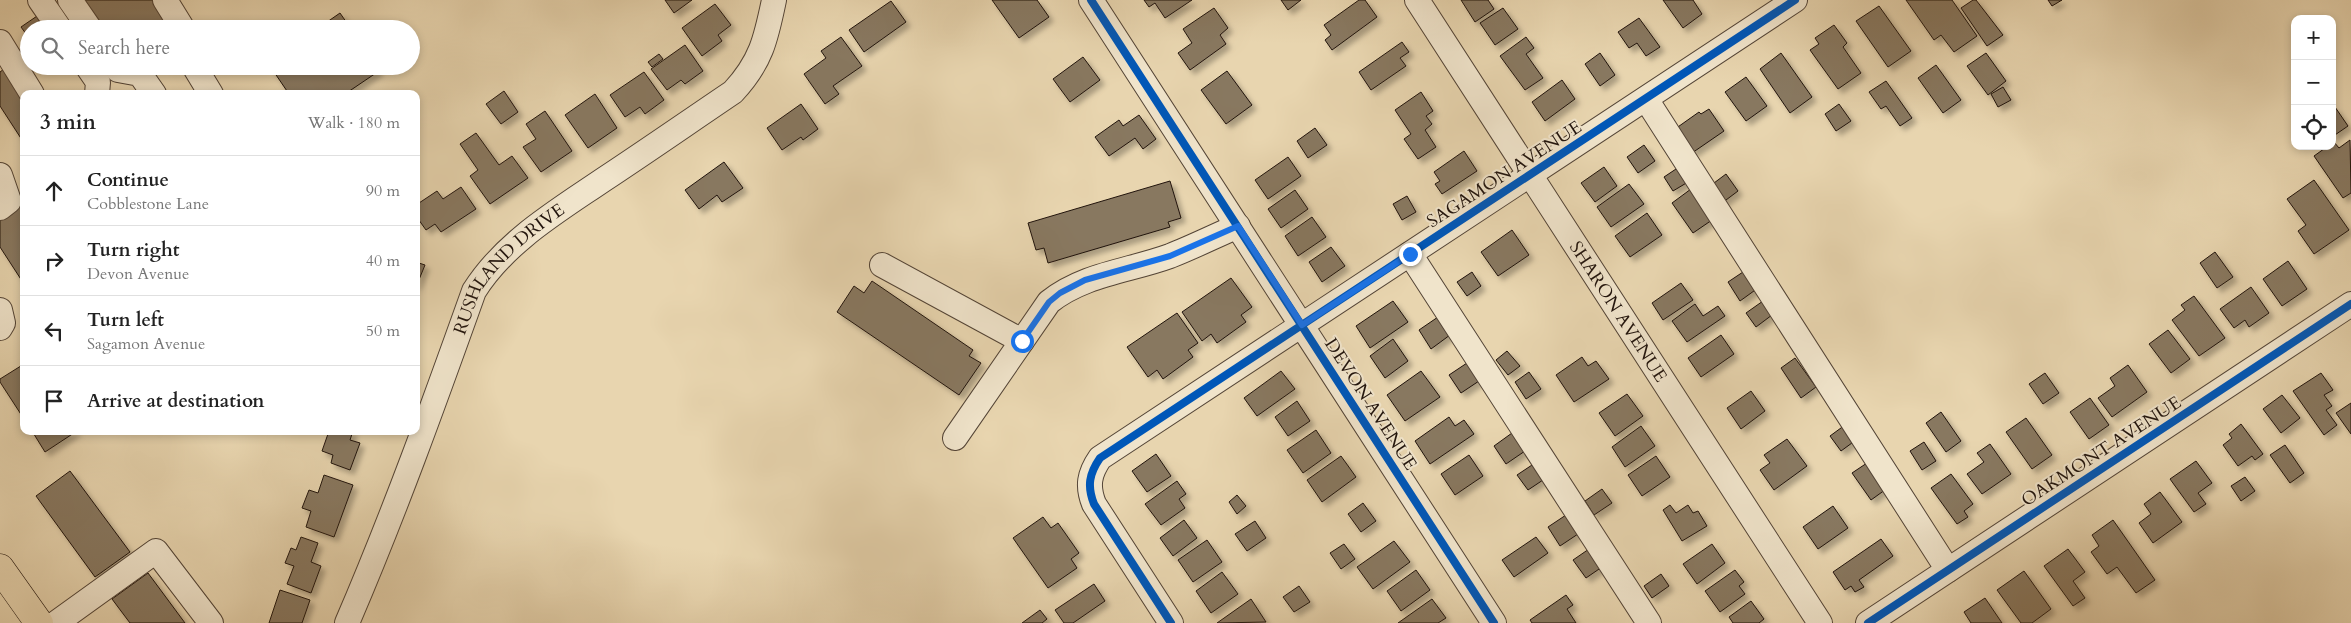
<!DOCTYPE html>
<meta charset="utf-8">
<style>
:root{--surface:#fff;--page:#f2f2f2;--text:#222;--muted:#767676;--line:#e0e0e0}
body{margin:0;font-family:Cardo,serif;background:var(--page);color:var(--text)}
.controls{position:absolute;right:15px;top:15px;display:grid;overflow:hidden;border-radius:10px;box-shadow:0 2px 8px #0003}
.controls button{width:45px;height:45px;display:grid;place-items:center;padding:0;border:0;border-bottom:1px solid var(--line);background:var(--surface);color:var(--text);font:25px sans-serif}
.stop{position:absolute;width:15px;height:15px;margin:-11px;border:4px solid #1a73e8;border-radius:50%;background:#fff}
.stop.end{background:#1a73e8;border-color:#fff;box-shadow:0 1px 5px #0008}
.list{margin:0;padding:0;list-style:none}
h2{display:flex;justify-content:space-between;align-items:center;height:65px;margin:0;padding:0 20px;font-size:21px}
h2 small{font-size:16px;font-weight:400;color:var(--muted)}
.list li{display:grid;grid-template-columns:32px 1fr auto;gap:15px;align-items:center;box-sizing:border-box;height:70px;padding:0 20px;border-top:1px solid var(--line)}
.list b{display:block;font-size:19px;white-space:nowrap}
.list p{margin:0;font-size:16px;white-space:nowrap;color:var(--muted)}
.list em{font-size:16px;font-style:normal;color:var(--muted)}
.icon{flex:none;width:28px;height:28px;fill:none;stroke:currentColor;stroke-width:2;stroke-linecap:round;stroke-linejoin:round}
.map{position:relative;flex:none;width:2351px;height:623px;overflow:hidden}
.search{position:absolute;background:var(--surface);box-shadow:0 2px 8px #0003;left:20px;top:20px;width:400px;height:55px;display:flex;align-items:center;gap:12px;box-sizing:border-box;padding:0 18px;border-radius:28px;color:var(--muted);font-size:19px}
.panel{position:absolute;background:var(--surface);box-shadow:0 2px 8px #0003;left:20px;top:90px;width:400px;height:345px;border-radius:10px}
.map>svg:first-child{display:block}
.building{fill:#887861;stroke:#21140d;filter:url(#shadow)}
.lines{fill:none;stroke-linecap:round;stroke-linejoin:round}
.minor-casing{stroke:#534436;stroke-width:26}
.major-casing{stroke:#21140d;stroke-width:29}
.minor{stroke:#f0e4cb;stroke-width:24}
.major{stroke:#e8d5af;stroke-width:28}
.cycleway-casing{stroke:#f0e4cb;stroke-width:11}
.cycleway{stroke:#0057b8;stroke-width:8}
.route{stroke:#1a73e8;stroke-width:6}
.labels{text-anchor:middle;stroke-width:4;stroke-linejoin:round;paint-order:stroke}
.street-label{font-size:18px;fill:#21140d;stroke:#f0e4cb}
</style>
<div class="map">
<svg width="2351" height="623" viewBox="0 0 2351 623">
<defs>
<filter id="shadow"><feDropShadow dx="4.5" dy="4.5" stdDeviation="2.5" flood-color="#0004"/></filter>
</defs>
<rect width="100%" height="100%" fill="#e8d5af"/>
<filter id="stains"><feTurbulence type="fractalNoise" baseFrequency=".004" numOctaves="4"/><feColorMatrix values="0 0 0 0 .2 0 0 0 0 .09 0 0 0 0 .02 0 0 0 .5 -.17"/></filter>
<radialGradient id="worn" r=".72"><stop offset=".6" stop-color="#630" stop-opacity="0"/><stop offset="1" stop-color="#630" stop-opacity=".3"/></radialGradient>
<path class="building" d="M76,0H161L174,19L160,29H96Z
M665,0H692L674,13Z
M992,0H1037L1049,17L1019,38Z
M1144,0H1192L1165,18L1155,3L1149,7Z
M1281,0H1301L1288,10Z
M1359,0H1365L1377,17L1332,50L1325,40L1331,35L1324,25Z
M1461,0H1488L1494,9L1475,22Z
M1663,0H1693L1702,14L1683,28Z
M1906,0H1952L1977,36L1954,52L1941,35L1934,40Z
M1973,0H1976L2003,35L1987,46L1961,8Z
M2048,0H2062L2052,6Z
M891,1L906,22L864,52L849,30Z
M715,4L731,25L718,35L722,41L702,56L682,28Z
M1879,6L1911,51L1888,67L1856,21Z
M1214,8L1228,28L1220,35L1226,44L1190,70L1178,53L1192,43L1183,29Z
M1503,8L1518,29L1495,45L1480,23Z
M340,13L351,29H317Z
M40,14L49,29H29V38L21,27Z
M1639,18L1660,47L1646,56L1637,43L1629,48L1618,32Z
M1834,25L1847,43L1843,47L1861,73L1838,89L1810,50L1819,44L1815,38Z
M841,37L862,66L833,86L839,94L825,104L804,74L826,58L821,51Z
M1526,37L1534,48L1526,54L1543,78L1525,90L1500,56Z
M1402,42L1409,52L1400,58L1406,66L1371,90L1359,72Z
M685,45L703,71L685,84L681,80L667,90L651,69Z
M1600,53L1615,75L1600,86L1585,64Z
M1781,53L1812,97L1790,113L1760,69Z
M1986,53L2006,81L1988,95L1967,66Z
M659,54L663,59L652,67L648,62Z
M1083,57L1100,80L1070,102L1053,79Z
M1936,65L1961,100L1943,113L1918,78Z
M270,66H376L379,71L345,94H289Z
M4,69L24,99V143L0,106V72Z
M1227,71L1252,105L1226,124L1201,90Z
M644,72L664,100L645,114L640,107L625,117L610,95Z
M1746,77L1767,106L1746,121L1725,92Z
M1562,80L1575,99L1545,121L1532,102Z
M1886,81L1912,118L1900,126L1886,106L1881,109L1869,92Z
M2003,87L2011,100L1998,107L1991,94Z
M504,91L518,112L501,124L486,104Z
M1421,92L1433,111L1426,116L1432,124L1425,130L1436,147L1418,159L1404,139L1411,134L1395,110Z
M595,94L617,128L588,148L565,115Z
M801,104L818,129L803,140L801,137L782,150L767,128Z
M1839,104L1851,121L1836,131L1825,114Z
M2335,107L2348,126L2332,137V110Z
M1709,109L1724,131L1692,153L1675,129L1699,112L1701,114Z
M545,111L572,151L541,172L523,147L536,139L526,124Z
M1139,115L1156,139L1143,149L1135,138L1109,156L1095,137L1119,120L1123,126Z
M1315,128L1327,145L1308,158L1297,141Z
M476,133L499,165L512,156L528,178L490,204L470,176L478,170L460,144Z
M2350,140L2351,193L2343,198L2314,156L2328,146H2332L2334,142L2339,148Z
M1644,145L1655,161L1638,173L1627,157Z
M1464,151L1477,171L1442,194L1435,184L1440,181L1434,172Z
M1288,157L1301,176L1268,199L1255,180Z
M724,162L743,188L722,202L717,195L699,209L685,190Z
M1604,167L1617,186L1595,202L1581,183Z
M1679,167L1688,182L1673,191L1664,177Z
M1726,174L1738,191L1722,203L1710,186Z
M2314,180L2349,230L2314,254L2298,231L2306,225L2287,199Z
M1170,181L1181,218L1168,222L1170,227L1048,263L1044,248L1036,250L1028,223Z
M1629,184L1644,204L1611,227L1597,207Z
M461,187L476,209L441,232L435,224L426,230L416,216V205L437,191L443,199Z
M1691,189L1712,220L1693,233L1672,203Z
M1295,190L1308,209L1281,228L1268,209Z
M1407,196L1416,212L1402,220L1393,204Z
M24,204V284L0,247V219Z
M1647,213L1662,235L1630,257L1615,236Z
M1312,217L1326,237L1298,256L1285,236Z
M1512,230L1529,255L1498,276L1481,252Z
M1331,247L1345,266L1322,282L1309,262Z
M2215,252L2233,277L2217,288L2200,263Z
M2288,261L2307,289L2282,306L2263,279Z
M416,262L425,265L416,287Z
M1746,270L1758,288L1740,301L1728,282Z
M1472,272L1481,286L1467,296L1457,282Z
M1231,278L1252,307L1241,315L1246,322L1217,343L1211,334L1202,341L1182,312Z
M872,281L973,350L969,356L981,363L959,395L837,312L854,286L864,293Z
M1681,283L1693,300L1663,320L1652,303Z
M2251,287L2269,313L2249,327L2245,320L2234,328L2220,309Z
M2194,296L2225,338L2199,356L2172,320L2185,310L2181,305Z
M1393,301L1408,322L1370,348L1356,326Z
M1763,301L1772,315L1756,327L1746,313Z
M1695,304L1703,316L1718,306L1725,316L1687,342L1672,321Z
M1177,313L1198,343L1188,350L1193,357L1163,379L1157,370L1148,377L1127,347Z
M1438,317L1450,335L1431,349L1419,330Z
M2168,330L2190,359L2171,373L2149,344Z
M1721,335L1734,354L1701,377L1688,358Z
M1393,339L1408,361L1385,378L1370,356Z
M1507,351L1520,366L1508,375L1496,360Z
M1582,357L1588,366L1596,361L1609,379L1574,402L1556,375Z
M1795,358L1816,387L1801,398L1781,368Z
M1467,363L1479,381L1461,393L1449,375Z
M24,364V419L0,382V379Z
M2128,365L2147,392L2112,417L2098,398L2115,386L2110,378Z
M1281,371L1295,389L1257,416L1244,398Z
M1421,371L1440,397L1405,421L1387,395Z
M1529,372L1541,389L1526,399L1515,382Z
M2045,373L2059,393L2043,404L2029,384Z
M2321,373L2333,390L2324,395L2332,406L2326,410L2337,425L2324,435L2293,391Z
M1751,391L1765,411L1741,429L1727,408Z
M1627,394L1643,416L1615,436L1599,413Z
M2282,395L2300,418L2281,433L2263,409Z
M2090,398L2109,425L2089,439L2070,412Z
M1297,401L1310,421L1288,436L1275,417Z
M2351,403V434L2336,413Z
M1941,412L1961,441L1946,452L1926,423Z
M1449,417L1455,426L1464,420L1474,434L1430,464L1415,441Z
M2026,418L2052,455L2032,469L2006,432Z
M2241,424L2263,454L2255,460L2252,456L2238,466L2223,445L2232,438L2229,434Z
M1845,425L1856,440L1841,451L1830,436Z
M1641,426L1655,446L1625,467L1612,447Z
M1316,430L1331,453L1303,473L1287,450Z
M32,431H77L45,452Z
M329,431H353L350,440L360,443L350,470L331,463L333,455L322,451Z
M1512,433L1525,451L1506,464L1494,446Z
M1787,439L1807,466L1774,490L1760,470L1770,463L1764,455Z
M1924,442L1936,461L1922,470L1910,451Z
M1990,444L2011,474L1982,494L1967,474L1984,462L1977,453Z
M2285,445L2304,473L2290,483L2270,455Z
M1156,454L1171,476L1147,492L1132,471Z
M1469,455L1483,476L1455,495L1441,474Z
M1341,456L1356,477L1322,502L1307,480Z
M1656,456L1670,477L1642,496L1628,475Z
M1870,461L1889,487L1871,500L1852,473Z
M2196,461L2212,483L2198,493L2206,504L2194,512L2170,479Z
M1532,465L1543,480L1528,490L1517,475Z
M70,471L130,552L95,577L36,496Z
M1951,474L1973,504L1964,511L1968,517L1957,524L1931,488Z
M324,475L353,485L334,537L306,527L311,511L302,508L309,490L318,493Z
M2245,477L2255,491L2241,501L2231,486Z
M1177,481L1186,494L1179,499L1185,508L1161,525L1145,504Z
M1602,489L1612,503L1594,515L1585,501Z
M2160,492L2182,522L2153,543L2139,523L2151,514L2144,504Z
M1237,495L1246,506L1237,514L1229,502Z
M1363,503L1376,521L1361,532L1348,514Z
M1670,505L1676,513L1688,505L1693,513L1698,511L1707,526L1682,541L1663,510Z
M1833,506L1848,528L1818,549L1803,527Z
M1566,515L1578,534L1560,546L1548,527Z
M1043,517L1051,528L1058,523L1079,553L1071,559L1077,568L1048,588L1013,538Z
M1184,520L1197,538L1173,556L1160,538Z
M2113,520L2155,580L2136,593L2117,567L2107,574L2091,552L2099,546L2092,535Z
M1255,521L1266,538L1247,551L1235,534Z
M301,537L318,543L311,562L321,566L311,593L287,584L294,566L285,563L291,548L296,550Z
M1536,537L1548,553L1514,577L1502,560Z
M1881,539L1893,556L1859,580L1864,587L1855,592L1851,586L1845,590L1833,572Z
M1207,540L1222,562L1193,582L1178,560Z
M1394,541L1410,562L1373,589L1357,567Z
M1344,544L1355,559L1341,569L1330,553Z
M1712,544L1725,563L1697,584L1683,564Z
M1589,549L1602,567L1586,578L1573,560Z
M2068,549L2085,572L2073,581L2085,598L2073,606L2044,566Z
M1416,570L1430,590L1401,611L1387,591Z
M1735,570L1744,582L1739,586L1745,594L1720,612L1705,591Z
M2024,571L2051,609L2032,623H2021L1997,590Z
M1222,572L1238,594L1211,613L1196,591Z
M148,573L185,623H130L112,599Z
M1661,574L1669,586L1652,598L1644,586Z
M1094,584L1105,601L1073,623H1064L1055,610Z
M1299,586L1310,602L1294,612L1283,597Z
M280,590L310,600L302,623H269Z
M1566,595L1573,605L1567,609L1576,623H1532L1530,620Z
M1985,598L2002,623H1971L1964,612Z
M1251,599L1266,622L1217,623Z
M1432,599L1446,618L1438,623H1398Z
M1751,601L1764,619L1759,623H1733L1729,617Z
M1040,610L1047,619L1042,623H1022Z"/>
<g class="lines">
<defs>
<g id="minor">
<path d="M40,0L60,29"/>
<path d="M70,0L90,29"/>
<path d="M165,0L183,29"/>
<path d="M1091,0L1494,623"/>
<path id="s1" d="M1417,0L1820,623"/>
<path d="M0,42L32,94"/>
<path d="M87,66L98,82L97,94"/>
<path d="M115,66L118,70L140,74L154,94"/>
<path d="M194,66L211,94"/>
<path d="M1646,99L1948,570"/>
<path d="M0,175L9,201L0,208"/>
<path d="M1410,254L1649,623"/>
<path d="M882,265L1022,341"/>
<path d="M0,310L3,323L0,328"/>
<path d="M955,438L1049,302C1084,274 1129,271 1170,256C1193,247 1215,236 1238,226"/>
<path d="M56,623L156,551L211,623"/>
<path id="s2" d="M347,623C394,514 434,403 474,291C505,242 556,212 603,180C647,151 690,121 733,92C761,62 766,39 774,0"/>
<path d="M1171,623L1094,504C1087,486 1089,474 1100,458L1795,0"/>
<path d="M1868,623L2351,304"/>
</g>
<path id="major" d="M0,568L39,623"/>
</defs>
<use href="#minor" class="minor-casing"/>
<use href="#major" class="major-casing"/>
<use href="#minor" class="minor"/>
<use href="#major" class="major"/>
<defs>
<path id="cycleway" d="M1091,0L1494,623
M1171,623L1094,504C1087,486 1089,474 1100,458L1795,0
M1868,623L2351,304"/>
</defs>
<use href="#cycleway" class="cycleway-casing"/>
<use href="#cycleway" class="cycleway"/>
</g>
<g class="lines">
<path class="route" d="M1022,341L1049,302L1060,293L1085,280L1170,256L1238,226L1302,325L1410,254"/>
</g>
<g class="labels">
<g class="street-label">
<text transform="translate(1504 174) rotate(-33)" y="6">SAGAMON AVENUE</text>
<text dy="6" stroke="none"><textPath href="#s2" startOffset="394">RUSHLAND DRIVE</textPath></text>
<text dy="6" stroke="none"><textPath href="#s1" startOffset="371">SHARON AVENUE</textPath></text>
<text transform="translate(1371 404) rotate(57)" y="6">DEVON AVENUE</text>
<text transform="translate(2101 451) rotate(-33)" y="6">OAKMONT AVENUE</text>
</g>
</g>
<rect width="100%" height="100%" filter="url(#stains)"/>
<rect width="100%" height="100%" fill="url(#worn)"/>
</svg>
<div class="controls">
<button>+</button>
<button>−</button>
<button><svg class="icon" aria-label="locate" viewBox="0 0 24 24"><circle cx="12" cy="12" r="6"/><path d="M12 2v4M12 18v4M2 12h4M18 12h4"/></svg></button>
</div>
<div class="stop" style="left:1022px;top:341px"></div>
<div class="stop end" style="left:1410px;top:254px"></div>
<div class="search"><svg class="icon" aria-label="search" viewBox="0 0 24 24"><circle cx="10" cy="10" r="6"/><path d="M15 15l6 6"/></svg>Search here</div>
<section class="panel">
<h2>3 min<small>Walk · 180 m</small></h2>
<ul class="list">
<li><svg class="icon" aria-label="ahead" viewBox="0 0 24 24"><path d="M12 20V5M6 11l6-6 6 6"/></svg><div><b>Continue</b><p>Cobblestone Lane</p></div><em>90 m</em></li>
<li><svg class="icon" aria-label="right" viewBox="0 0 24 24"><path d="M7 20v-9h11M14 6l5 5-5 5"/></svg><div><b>Turn right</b><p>Devon Avenue</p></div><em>40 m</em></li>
<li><svg class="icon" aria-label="left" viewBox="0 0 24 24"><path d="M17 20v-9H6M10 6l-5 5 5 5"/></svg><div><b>Turn left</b><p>Sagamon Avenue</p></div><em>50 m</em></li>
<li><svg class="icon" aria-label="arrive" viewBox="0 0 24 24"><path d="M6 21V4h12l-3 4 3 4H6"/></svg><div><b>Arrive at destination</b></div></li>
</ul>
</section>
</div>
